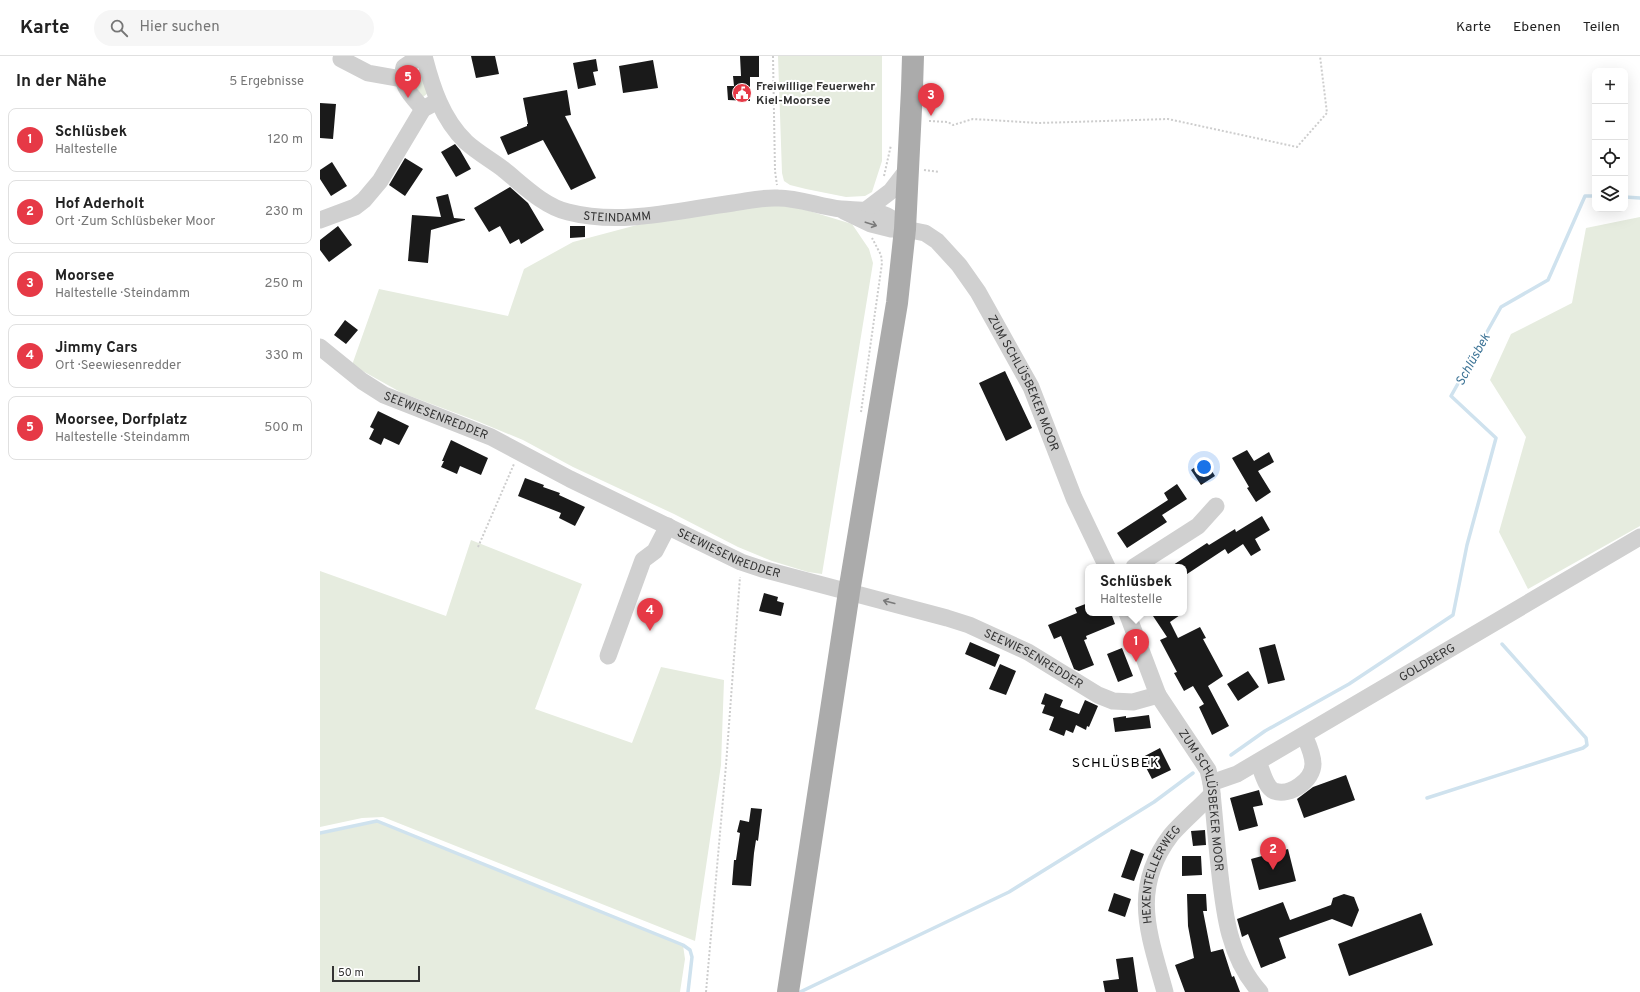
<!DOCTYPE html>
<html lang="de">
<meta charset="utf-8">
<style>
:root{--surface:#fff;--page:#f6f6f6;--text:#222;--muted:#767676;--line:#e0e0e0;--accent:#e63946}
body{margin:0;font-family:Overpass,sans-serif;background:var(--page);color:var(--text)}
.controls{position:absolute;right:12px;top:12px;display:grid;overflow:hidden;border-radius:8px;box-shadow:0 4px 16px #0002}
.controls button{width:36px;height:36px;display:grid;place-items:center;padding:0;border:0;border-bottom:1px solid var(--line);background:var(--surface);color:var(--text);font:20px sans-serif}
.scale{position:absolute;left:12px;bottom:10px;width:88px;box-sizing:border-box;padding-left:4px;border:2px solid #333;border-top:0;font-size:11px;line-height:14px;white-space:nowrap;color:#333;-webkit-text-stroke:3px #fff;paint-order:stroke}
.you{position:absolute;left:884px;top:411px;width:14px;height:14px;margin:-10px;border:3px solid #fff;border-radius:50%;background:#1a73e8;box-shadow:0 0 0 6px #1a73e833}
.badge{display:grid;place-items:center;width:26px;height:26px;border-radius:50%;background:var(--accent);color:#fff;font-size:13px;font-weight:700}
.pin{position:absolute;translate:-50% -33px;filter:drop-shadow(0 1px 2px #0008)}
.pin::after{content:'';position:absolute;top:21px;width:14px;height:12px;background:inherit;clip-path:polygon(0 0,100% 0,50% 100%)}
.popup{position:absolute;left:765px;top:508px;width:102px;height:52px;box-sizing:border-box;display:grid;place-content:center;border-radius:8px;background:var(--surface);filter:drop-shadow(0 1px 3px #0005);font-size:13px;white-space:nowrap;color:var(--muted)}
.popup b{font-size:15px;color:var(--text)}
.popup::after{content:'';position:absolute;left:50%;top:100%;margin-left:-8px;border:8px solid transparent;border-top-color:var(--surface)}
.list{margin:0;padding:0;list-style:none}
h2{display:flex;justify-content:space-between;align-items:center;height:52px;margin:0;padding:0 16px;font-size:17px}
h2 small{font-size:13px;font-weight:400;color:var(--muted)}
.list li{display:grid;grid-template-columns:26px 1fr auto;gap:12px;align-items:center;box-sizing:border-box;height:64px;margin:0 8px 8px;padding:0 8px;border:1px solid var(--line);border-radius:8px}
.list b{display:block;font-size:15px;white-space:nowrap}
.list p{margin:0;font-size:13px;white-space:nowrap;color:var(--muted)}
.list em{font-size:13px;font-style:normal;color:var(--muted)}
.icon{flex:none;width:22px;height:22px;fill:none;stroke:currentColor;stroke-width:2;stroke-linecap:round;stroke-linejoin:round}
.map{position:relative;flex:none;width:1320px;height:936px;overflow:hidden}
header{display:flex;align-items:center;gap:24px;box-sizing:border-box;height:56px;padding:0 20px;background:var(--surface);border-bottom:1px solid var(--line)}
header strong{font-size:19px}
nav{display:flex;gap:22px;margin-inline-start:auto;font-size:14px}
.search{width:280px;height:36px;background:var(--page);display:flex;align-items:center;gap:10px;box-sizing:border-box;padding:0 14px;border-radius:22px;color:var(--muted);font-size:15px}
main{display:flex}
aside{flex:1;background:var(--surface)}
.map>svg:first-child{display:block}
.green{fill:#e6ecdf}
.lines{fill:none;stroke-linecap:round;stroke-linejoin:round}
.stream{stroke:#cfe2ee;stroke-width:3.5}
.building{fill:#1a1a1a}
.path{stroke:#cdcdcd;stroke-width:2;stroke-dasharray:2 2;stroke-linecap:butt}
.minor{stroke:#d0d0d0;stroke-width:17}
.major{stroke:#ababab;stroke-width:22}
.oneway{stroke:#7a7a7a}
.labels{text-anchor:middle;stroke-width:4;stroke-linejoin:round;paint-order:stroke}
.poi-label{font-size:12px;font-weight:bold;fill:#333;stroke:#fff;text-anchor:start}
.street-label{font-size:12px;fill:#333;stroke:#fff}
.water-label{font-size:13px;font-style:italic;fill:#3f7597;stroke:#fff}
.quarter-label{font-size:14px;letter-spacing:1px;fill:#000;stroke:#fff}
</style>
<header>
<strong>Karte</strong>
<div class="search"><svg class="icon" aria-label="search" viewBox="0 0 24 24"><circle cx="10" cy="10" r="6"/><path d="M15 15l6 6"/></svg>Hier suchen</div>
<nav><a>Karte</a><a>Ebenen</a><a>Teilen</a></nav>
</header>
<main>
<aside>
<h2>In der Nähe<small>5 Ergebnisse</small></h2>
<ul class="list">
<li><span class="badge">1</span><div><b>Schlüsbek</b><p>Haltestelle</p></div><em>120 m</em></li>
<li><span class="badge">2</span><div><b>Hof Aderholt</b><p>Ort · Zum Schlüsbeker Moor</p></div><em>230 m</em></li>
<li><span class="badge">3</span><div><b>Moorsee</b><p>Haltestelle · Steindamm</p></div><em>250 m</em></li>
<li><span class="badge">4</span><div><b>Jimmy Cars</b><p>Ort · Seewiesenredder</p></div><em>330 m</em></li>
<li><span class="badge">5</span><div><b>Moorsee, Dorfplatz</b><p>Haltestelle · Steindamm</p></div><em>500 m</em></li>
</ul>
</aside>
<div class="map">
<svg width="1320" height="936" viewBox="0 0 1320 936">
<rect width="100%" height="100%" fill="#fff"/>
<path class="green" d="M458,0H562V105L552,136L545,140L526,141L486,133L470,129L464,125L462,117Z
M96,14H99L108,37L103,41L98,40L91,21L93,17Z
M436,148L473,150L532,168L549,193L553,207L502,518L488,516L452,505L418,491L354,458L253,411L203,384L157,365L82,337L32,309L59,233L188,260L204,213L253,186L317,169Z
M1320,161V470L1208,533L1179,476L1206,381L1170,324L1191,278L1252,247L1266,172Z
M151,484L262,528L215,653L312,687L341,611L404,624L401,709L375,885L63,761L42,762L0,771V515L126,560Z
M57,765L363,889L365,903L360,936H0V777Z"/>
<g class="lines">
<path class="stream" d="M1305,141L1320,142
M911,699L945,675L1029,628L1133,559L1147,489L1176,382L1131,340L1181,251L1228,224L1265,140H1275
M1107,742L1263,692L1267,689L1266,682L1182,588
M0,777L57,765L363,889L370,894L372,901L368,936
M480,936L689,836L834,746L873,717"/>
</g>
<path class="building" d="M151,0H175L179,18L156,22Z
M420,0H439V21H430V45L408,44L407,30H414L413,20H421Z
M276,3L278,15L273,16L276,29L258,33L253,7Z
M333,4L338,32L303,37L299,10Z
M247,34L251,59L245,60L276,122L251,134L223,84L188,99L180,81L207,70V68H208L203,42Z
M0,47L16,48L13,83L0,82Z
M135,88L140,94L151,113L136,121L121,96Z
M85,102L103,113L85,140L69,129Z
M12,106L27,130L11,140L0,123V114Z
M190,131L208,147L224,174L201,188L199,183L190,188L180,170L169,176L154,152Z
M128,138L134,162L145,163V164L111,174L108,207L88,205L92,159L121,161L116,141Z
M18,170L32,189L9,206L0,194V184Z
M250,170H265V181L250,182Z
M25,264L38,274L26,288L14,279Z
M685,315L712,372L686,385L659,327Z
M58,355L89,370L79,389L64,382L61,389L49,383L54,373L50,371Z
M131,384L168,402L161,419L140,410L137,418L121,411L124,405H122Z
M927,394L934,405L949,396L954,406L938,415L951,436L936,446L927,432L929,431L912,402Z
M885,404L895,420L881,429L871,414Z
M205,422L224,429L223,431L240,437L239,439L265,451L255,470L239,462L241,457L198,440Z
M857,428L867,443L842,459L847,466L807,492L797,477L848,444L844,437Z
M942,460L950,474L935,483L941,494L931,500L923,488L908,498L905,493L864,520V511H850L887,487L889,489L915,473L916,476Z
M444,537L458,541L457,545L464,547L461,560L439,555Z
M768,547V557H791L795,568L766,580L767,583L764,584L774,609L759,615L754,613L741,580L734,583L728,569L757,557L755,552Z
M831,557H863L850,566L858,582L880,571L886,582L883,583L903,620L888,630L909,670L892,679L879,651L884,648L873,630L864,635L854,617L857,616L840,584L847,581Z
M650,586L680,599L675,611L645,598Z
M955,588L965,624L948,628L939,592Z
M802,592L813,620L798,626L787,598Z
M680,608L696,615L686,639L669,633Z
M928,615L939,631L918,645L907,628Z
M725,637L743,644L740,651L759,658L765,644L778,650L769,671L767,670L766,674L756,669L753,677L746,674L744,680L729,674L734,661L722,657L725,649L721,648Z
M829,659L831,672L795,676L793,662L806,660V662Z
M840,692L851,714L832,723L821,702Z
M1026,719L1035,744L984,762L977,743L993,731Z
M939,734L943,749L933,751L938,770L919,775L910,742Z
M431,752L442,753L438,785L436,784L434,797L431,830L412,829L414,804H416L420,777L417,776L420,764L429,766Z
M885,774L886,789L873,790L871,775Z
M811,793L824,798L814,825L801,821Z
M968,793L976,825L939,834L931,803Z
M862,800H881L882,819L862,820Z
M794,837L811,843L805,861L788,855Z
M867,838H886L887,855H883L891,896L903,893L912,921L914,920L920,936H865L855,909L874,902L868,870Z
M1024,838L1034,841L1039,854L1032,871L1012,863L959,882L966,902L941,912L928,878L922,881L917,863L963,846L970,864L1011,849L1013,842Z
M1101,857L1113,889L1029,920L1018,888Z
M813,901L818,936H785L783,925L799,923L796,903Z"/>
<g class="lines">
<path class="path" d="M453,0L455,115L457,129
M609,65L628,66L633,69L653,63L719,67L848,63L977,91L1007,57L1000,0
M604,114L619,116
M564,120L571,89
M541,356L562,207L561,199L552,182
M158,491L194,408
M386,936L406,709L420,521"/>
<g class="minor">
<path d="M22,0L21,3L48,17L82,23"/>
<path id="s1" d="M104,0C112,31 122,63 146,86C157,96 171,104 183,113C202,128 223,150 248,156C302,170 360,154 413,147C428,145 443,141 458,142C480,142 500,151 521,153C548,155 564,152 585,173"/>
<path d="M103,53C92,40 79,29 84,11L93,5L104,1"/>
<path d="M546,154L571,135L588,113"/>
<path id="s2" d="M524,155L551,168L571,173H585L605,177L617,185L639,209L658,236L711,331L754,442L787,511"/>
<path d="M0,164L35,151L44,144L60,125L103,53L118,45"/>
<path id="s3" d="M0,291L42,325L64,339L171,381L250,423L421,506L442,513L627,562L649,569L708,596L778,639L793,645L813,646L838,639"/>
<path d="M814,511L878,470L896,450"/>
<path id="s4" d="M807,557L838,639L888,714L891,727C894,755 896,782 899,810C904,855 908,901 940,936"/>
<path d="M288,600L323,504L335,495L348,470"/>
<path d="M938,706C942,714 945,731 954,735C970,741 993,724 993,708C993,698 988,688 984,679"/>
<path id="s5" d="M891,727L917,718L1320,481"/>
<path id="s6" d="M845,936C829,878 810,833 851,779C863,765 879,752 892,738"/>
</g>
<path class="major" d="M468,936L529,536L577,247L585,173L592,33L593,0"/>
</g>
<defs><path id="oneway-shaft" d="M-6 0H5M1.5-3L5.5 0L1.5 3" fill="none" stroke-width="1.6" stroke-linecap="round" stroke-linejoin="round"/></defs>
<g class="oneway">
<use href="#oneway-shaft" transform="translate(551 168) rotate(18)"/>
<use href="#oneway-shaft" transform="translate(569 546) rotate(-165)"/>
</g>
<defs>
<symbol id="civic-disc" viewBox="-11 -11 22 22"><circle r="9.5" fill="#e63946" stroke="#fff"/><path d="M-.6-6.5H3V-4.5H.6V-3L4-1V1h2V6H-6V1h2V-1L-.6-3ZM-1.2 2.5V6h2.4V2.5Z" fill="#fff"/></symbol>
</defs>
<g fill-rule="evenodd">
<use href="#civic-disc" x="411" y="26" width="22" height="22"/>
</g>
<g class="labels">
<g class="poi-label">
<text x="436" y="34">Freiwillige Feuerwehr<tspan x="436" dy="14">Kiel-Moorsee</tspan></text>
</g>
<g class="street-label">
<text dy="4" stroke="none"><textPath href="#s1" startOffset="271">STEINDAMM</textPath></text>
<text dy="4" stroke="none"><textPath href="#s2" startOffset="267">ZUM SCHLÜSBEKER MOOR</textPath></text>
<text dy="4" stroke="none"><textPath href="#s3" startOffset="136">SEEWIESENREDDER</textPath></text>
<text dy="4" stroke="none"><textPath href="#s3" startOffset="460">SEEWIESENREDDER</textPath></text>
<text dy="4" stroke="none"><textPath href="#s3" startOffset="784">SEEWIESENREDDER</textPath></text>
<text dy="4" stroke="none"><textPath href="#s5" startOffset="248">GOLDBERG</textPath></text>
<text dy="4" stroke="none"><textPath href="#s4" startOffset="205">ZUM SCHLÜSBEKER MOOR</textPath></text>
<text dy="4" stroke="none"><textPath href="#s6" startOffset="123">HEXENTELLERWEG</textPath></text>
</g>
<g class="water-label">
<text transform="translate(1152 303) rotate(-61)" y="5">Schlüsbek</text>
</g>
<g class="quarter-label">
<text x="796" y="711">SCHLÜSBEK</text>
</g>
</g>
</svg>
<div class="controls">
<button>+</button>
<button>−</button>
<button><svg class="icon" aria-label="locate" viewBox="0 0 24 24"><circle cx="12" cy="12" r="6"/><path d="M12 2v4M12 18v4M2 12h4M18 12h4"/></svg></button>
<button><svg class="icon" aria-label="layers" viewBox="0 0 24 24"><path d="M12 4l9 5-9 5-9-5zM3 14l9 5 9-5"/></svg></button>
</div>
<div class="scale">50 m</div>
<div class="you"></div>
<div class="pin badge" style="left:816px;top:606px">1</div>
<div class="popup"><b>Schlüsbek</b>Haltestelle</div>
<div class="pin badge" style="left:953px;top:814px">2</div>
<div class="pin badge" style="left:611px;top:60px">3</div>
<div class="pin badge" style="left:330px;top:575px">4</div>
<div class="pin badge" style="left:88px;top:42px">5</div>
</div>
</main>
